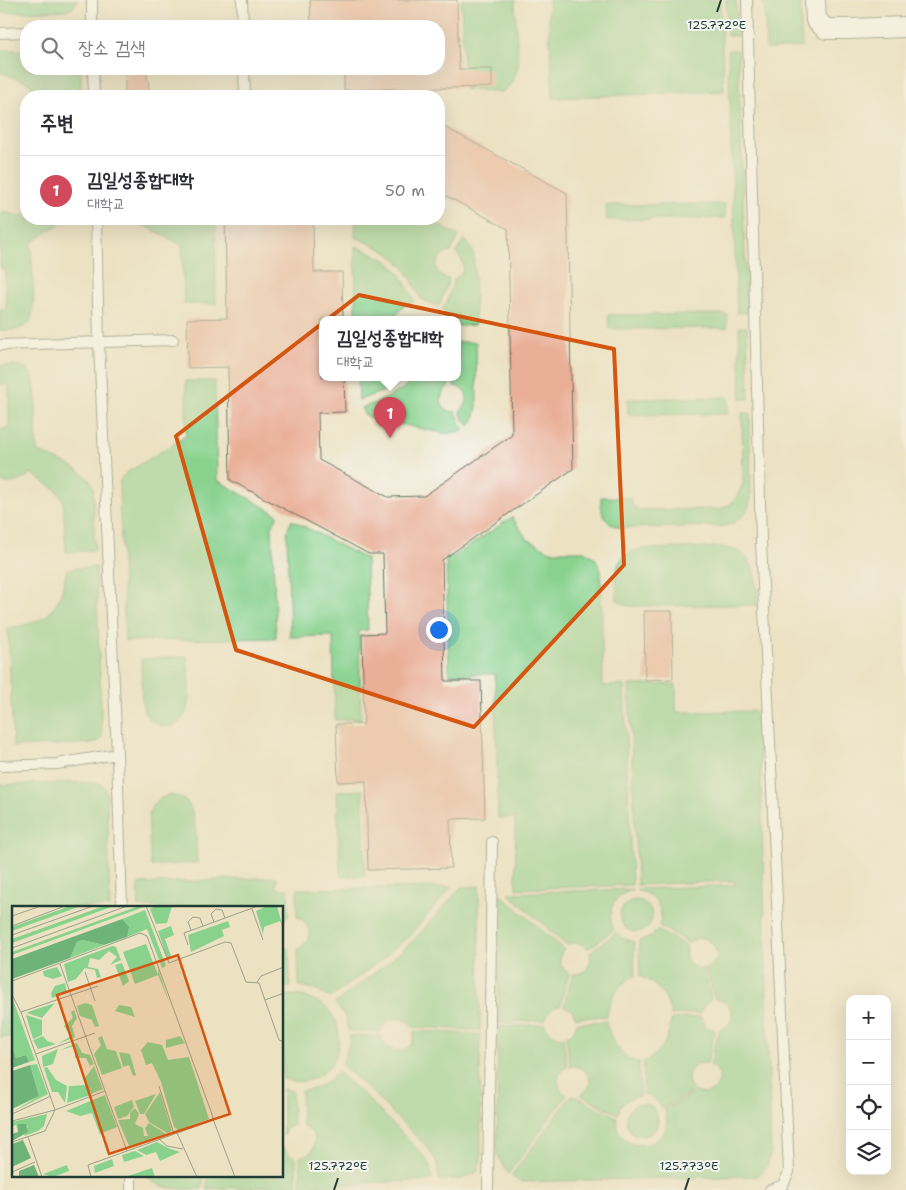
<!DOCTYPE html>
<html lang="ko">
<meta charset="utf-8">
<style>
:root{--surface:#fff;--page:#f7f7f7;--text:#2b2b33;--muted:#7c7c81;--line:#e1e1e2;--accent:#d1495b}
body{margin:0;font-family:"Shantell Sans","Poor Story",sans-serif;background:var(--page);color:var(--text)}
.controls{position:absolute;right:15px;bottom:15px;display:grid;overflow:hidden;border-radius:10px;box-shadow:0 5px 20px #0002}
.controls button{width:45px;height:45px;display:grid;place-items:center;padding:0;border:0;border-bottom:1px solid var(--line);background:var(--surface);color:var(--text);font:25px sans-serif}
.you{position:absolute;left:438px;top:629px;width:18px;height:18px;margin:-12px;border:4px solid #fff;border-radius:50%;background:#1a73e8;box-shadow:0 0 0 8px #1a73e833}
.badge{display:grid;place-items:center;width:32px;height:32px;border-radius:50%;background:var(--accent);color:#fff;font-size:16px;font-weight:700}
.pin{position:absolute;translate:-50% -41px;filter:drop-shadow(0 1px 2px #0008)}
.pin::after{content:'';position:absolute;top:26px;width:18px;height:15px;background:inherit;clip-path:polygon(0 0,100% 0,50% 100%)}
.popup{position:absolute;left:319px;top:316px;width:142px;height:65px;box-sizing:border-box;display:grid;place-content:center;border-radius:10px;background:var(--surface);filter:drop-shadow(0 1px 4px #0005);font-size:16px;white-space:nowrap;color:var(--muted)}
.popup b{font-size:19px;color:var(--text)}
.popup::after{content:'';position:absolute;left:50%;top:100%;margin-left:-10px;border:10px solid transparent;border-top-color:var(--surface)}
.list{margin:0;padding:0;list-style:none}
h2{display:flex;justify-content:space-between;align-items:center;height:65px;margin:0;padding:0 20px;font-size:21px}
h2 small{font-size:16px;font-weight:400;color:var(--muted)}
.list li{display:grid;grid-template-columns:32px 1fr auto;gap:15px;align-items:center;box-sizing:border-box;height:70px;padding:0 20px;border-top:1px solid var(--line)}
.list b{display:block;font-size:19px;white-space:nowrap}
.list p{margin:0;font-size:16px;white-space:nowrap;color:var(--muted)}
.list em{font-size:16px;font-style:normal;color:var(--muted)}
.icon{flex:none;width:28px;height:28px;fill:none;stroke:currentColor;stroke-width:2;stroke-linecap:round;stroke-linejoin:round}
.map{position:relative;flex:none;width:906px;height:1190px;overflow:hidden}
.search{position:absolute;background:var(--surface);box-shadow:0 5px 20px #0002;left:20px;top:20px;width:425px;height:55px;display:flex;align-items:center;gap:12px;box-sizing:border-box;padding:0 18px;border-radius:20px;color:var(--muted);font-size:19px}
.panel{position:absolute;background:var(--surface);box-shadow:0 5px 20px #0002;left:20px;top:90px;width:425px;height:135px;border-radius:20px}
.map>svg:first-child{display:block}
.green{fill:#88d28e;stroke:#548861}
.building{fill:#eaaf97}
.lines{fill:none;stroke-linecap:round;stroke-linejoin:round}
.lane-casing{stroke:#677766;stroke-width:12}
.street-casing{stroke:#677766;stroke-width:22}
.lane{stroke:#fff;stroke-width:10}
.street{stroke:#fff;stroke-width:20}
.marked{fill:none;stroke:#d45610;stroke-width:4;stroke-linejoin:round}
.ticks{fill:none;stroke:#1f3d34;stroke-width:2}
.inset-road{fill:none;stroke:#9aa089;stroke-width:1}
.view{fill:#d45610;fill-opacity:0.15;stroke:#d45610;stroke-width:2.5}
.inset-edge{fill:none;stroke:#1f3d34;stroke-width:2.5}
.ticks-label{font-size:12px;text-anchor:middle;fill:#1f3d34;stroke:#f6f6f2;stroke-width:4;stroke-linejoin:round;paint-order:stroke}
</style>
<div class="map">
<svg width="906" height="1190" viewBox="0 0 906 1190">
<rect width="100%" height="100%" fill="#f6f6f2"/>
<filter id="ink" filterUnits="userSpaceOnUse"><feTurbulence type="fractalNoise" baseFrequency=".02" numOctaves="2"/><feDisplacementMap in="SourceGraphic" scale="10" xChannelSelector="R" yChannelSelector="G"/><feConvolveMatrix kernelMatrix="1 2 1 2 8 2 1 2 1" color-interpolation-filters="sRGB"/></filter>
<filter id="wash" filterUnits="userSpaceOnUse"><feTurbulence type="fractalNoise" baseFrequency=".0096" numOctaves="4" result="noise"/><feDisplacementMap in="SourceGraphic" scale="20" xChannelSelector="R" yChannelSelector="G"/><feGaussianBlur stdDeviation="1.12" result="paint"/><feColorMatrix in="noise" values="0 0 0 0 0 0 0 0 0 0 0 0 0 0 0 0 0 1.4 0 .05"/><feComposite in="paint" operator="in"/></filter>
<g filter="url(#wash)">
<rect width="100%" height="100%" fill="#ece2c2"/>
<path class="green" d="M0,0H78L72,9L66,10L0,13Z
M461,0H515L518,67L513,81L503,92L464,89Z
M548,0H720L724,91L553,98Z
M726,0H736L738,36H727Z
M764,0H800L802,47L766,49Z
M0,50H26V69H81V96H42L29,83L0,72Z
M728,50H738L747,313H737Z
M725,204V218L607,220L606,205Z
M3,212L21,216L26,213V219H66L31,243C31,258 38,312 29,322C22,331 11,330 0,330V310H6L5,271L0,267V213Z
M132,219H216V304H184L182,245Z
M356,219H428L459,236L451,252C433,254 431,277 449,279L440,304L438,306L421,299C403,259 395,254 355,237Z
M464,239L471,247L474,256L475,325L458,326V319H449L442,309L447,302L454,279C467,273 465,261 456,253Z
M355,246C391,260 398,265 414,301L402,307L394,319H356Z
M727,314V328L609,329L608,315Z
M739,327H747L749,399H741Z
M458,342H476L477,408L474,420L469,426L462,417L460,411C472,403 468,388 454,386L452,377H458Z
M14,365C20,366 27,367 31,373C38,385 36,434 37,451C53,459 87,469 93,486L95,550L66,552L63,499L55,489L31,473C22,482 12,485 0,482V430L7,428L9,424V384H0V366Z
M358,377H404L389,389L359,400Z
M415,377H446L449,386C437,395 439,412 456,412L462,426L465,430L447,434L371,418L364,414L361,408C381,401 401,394 415,377Z
M186,381H215L217,480L278,515L272,526L276,638L125,641L119,489L120,480L126,473L186,436Z
M728,397V414L628,415V399Z
M742,413H750L751,498C748,514 740,521 725,526L621,528C603,523 601,515 601,497L630,498L633,506L640,510L720,509L731,504L737,496L743,483Z
M512,517L527,539L550,551H584L595,558L601,570L603,686L624,685L632,885L516,889L515,818H498L495,674H449L446,557H453Z
M292,520L366,559L368,630L359,631L361,719L335,720L333,636L290,637L287,531Z
M721,547C726,548 733,549 737,551C758,560 757,585 757,605L628,606L617,600C617,575 610,557 640,549Z
M96,567L102,737L99,741L92,743L13,747L8,628C50,622 59,611 67,569Z
M187,656C188,676 198,731 163,726C156,725 149,720 145,713C140,702 142,672 141,659Z
M676,684V712L759,711L771,1152L767,1166L757,1176L520,1182L511,1176L571,1096L577,1097L617,1117C613,1160 681,1150 664,1109L685,1099L694,1091C715,1102 730,1075 710,1065L719,1030C740,1024 735,1000 714,999L706,968C730,960 709,925 689,943L659,926C665,910 655,893 637,891V889L735,885L734,881L637,885L629,685Z
M97,782L104,786L107,795L110,907L14,908V1037H0V785Z
M363,790L365,876H340L337,791Z
M169,795C175,796 180,797 185,800C198,811 196,847 197,863L151,866C150,855 149,844 149,833C148,813 148,802 169,795Z
M277,877L276,889H288V917L283,920L282,908L139,907L138,884Z
M479,886L480,1030L413,1027C404,1015 385,1015 381,1032L349,1031L345,1017L335,1003L385,965L414,940L461,887Z
M452,887L410,935L381,960L330,998L315,989L299,986L298,949C313,941 313,924 297,917V889Z
M632,889V891C613,894 606,913 614,930L588,949C582,941 574,942 566,945L508,893Z
M500,894L564,949C557,957 560,968 569,973L560,1006C551,1007 548,1012 545,1020L498,1023Z
M620 916a16 16 0 1 1 32 0a16 16 0 1 1-32 0Z
M657,930L687,946C683,960 689,969 704,969L711,1000L702,1007L701,1013L671,1015C667,996 657,984 640,976L639,941L651,937Z
M616,933L622,938L634,942L635,976C619,983 609,998 607,1016L576,1018L572,1010L564,1006L572,974C586,975 593,965 590,952Z
M282,946L289,949L290,987L283,988Z
M290,995C368,998 343,1099 283,1079V997Z
M701,1017L706,1027L715,1030L707,1063C691,1062 683,1076 692,1090L684,1097L662,1108C658,1101 652,1096 644,1096L643,1062C662,1054 669,1038 671,1019Z
M606,1021C610,1039 619,1057 639,1063L640,1096C629,1097 620,1103 618,1114L581,1095C597,1084 589,1065 570,1066L566,1036C573,1034 575,1030 577,1023Z
M545,1024C547,1033 554,1036 563,1037L567,1067C555,1073 555,1088 567,1095L508,1174L497,1154L498,1027Z
M414,1031L480,1034L481,1161L477,1172L462,1179L439,1180L437,1163L429,1149L370,1091L342,1065L349,1044V1036H381C386,1059 417,1054 414,1031Z
M337,1072L365,1096L423,1155L430,1166L432,1180L301,1186L300,1157C320,1153 319,1132 302,1125L301,1091C316,1090 328,1083 337,1072Z
M283,1089L292,1091L293,1125L287,1128L283,1136Z
M626 1120a16 16 0 1 1 32 0a16 16 0 1 1-32 0Z
M283,1146L288,1154L296,1158L297,1186L206,1189L209,1176H282Z
M147,1176H204L202,1189C183,1190 157,1190 147,1176Z"/>
<g id="blocks">
<path class="building" d="M310,0H457L459,69H492V87L344,90V69H439V26H311Z
M131,69H143L147,74L150,96H125V80L126,74Z
M439,124L567,193L573,469L442,560L445,681H481L485,818L450,819L451,868L368,870L366,781L338,782L336,724H364L362,634L385,633L383,554H369L230,480L228,367L188,368L187,319L227,318L225,219H313L314,272H342L343,319H322V377H344L345,412L318,413L319,460L388,497L424,496L512,435L508,229L439,192Z
M644,611H672L673,679L645,680Z"/>
</g>
</g>
<g filter="url(#ink)">
<use href="#blocks" fill-opacity="0" stroke="#677766" stroke-width="1"/>
<g class="lines">
<defs>
<path id="lane" d="M92,0V26
M242,0L243,26
M747,0L761,541L789,1172L783,1185L770,1190
M0,33L26,32
M93,69L94,96
M244,69L245,96
M96,219L99,343L117,754
M0,345L173,340
M0,766L57,764L117,754L122,908
M131,1176V1190
M488,1190L492,842"/>
<path id="street" d="M815,0L816,20L826,29H848L906,27"/>
</defs>
<use href="#lane" class="lane-casing"/>
<use href="#street" class="street-casing"/>
<use href="#lane" class="lane"/>
<use href="#street" class="street"/>
</g>
</g>
<path d="M0 0H906V1190H0ZM359,295L614,349L624,565L474,727L236,650L176,436Z" fill="#ece2c2" fill-opacity=".55" fill-rule="evenodd"/>
<path class="marked" d="M359,295L614,349L624,565L474,727L236,650L176,436Z"/>
<path class="ticks" d="M717,12L721,0M334,1190L338,1178M685,1190L689,1178"/>
<g transform="translate(12 906)">
<rect width="271" height="271" fill="#ece2c2"/>
<path d="M58,0H69L0,25V21ZM92,0H102L0,37V33ZM127,0L132,1L0,49V46ZM144,0H160L155,17L144,18L138,3ZM255,0H265L271,22L268,15L252,21L251,28L244,5ZM133,4L154,60L150,62L135,23L115,31L110,13ZM216,15L218,21L210,24L212,30L179,46L176,29ZM159,20L162,29L153,33L159,50L155,52L146,25ZM71,34L92,39L58,52L65,36ZM134,38L146,69V63L158,98L146,69L123,78L111,46ZM100,40L104,41L109,54L98,59L105,51L97,45L87,54L78,52L76,61L86,63L89,71L85,72L83,64L73,62L64,73L56,76L52,58ZM110,57L117,75L111,80L103,59ZM45,61L50,70L41,73L32,70L31,65ZM53,77L55,87L40,92L39,87L43,80ZM0,91L23,154L17,156L14,149L4,152L0,140ZM43,97L30,112L15,107L16,106ZM73,97L80,99L87,120L83,121L80,114L68,110L65,100ZM107,99L119,101L123,111L103,105ZM62,104L65,112L60,120L63,131L46,138L59,130L52,120L61,112L59,106ZM14,109L30,114V129L21,133ZM31,130L35,135L44,138L26,143L21,134ZM90,130L95,143L104,145L110,162L90,169L82,148L89,139L86,132ZM168,130L173,137L154,142V134ZM136,136L150,139L156,154L177,151L197,213L166,224L162,221L149,176L140,157L134,159L129,144ZM65,137L70,147L78,149L82,158L78,160L74,152H63V140L48,144ZM46,143L41,158L31,161L30,150ZM107,146L118,148L124,169L121,170L117,159L111,161ZM25,158L36,188L0,206L27,190L18,159ZM82,160L91,183L79,188L73,172ZM35,161L44,174L55,180L53,197L46,186H40L32,162ZM74,179L78,189L55,197L57,180ZM148,186L160,225L155,227L137,216L133,208ZM144,188L132,208H128L123,195ZM93,189L105,221L88,228L80,207L68,210L54,205ZM120,194L122,201L115,210L106,213L102,201ZM123,202L127,208L123,218L131,222L132,230H136L133,222L137,217L154,228L117,240L106,214L118,213V207ZM35,208L32,220L26,225L12,230L16,220L6,225L4,219L0,220V216ZM145,236L156,242L168,246L148,255L144,246L134,249L125,244ZM123,245L132,250L112,256L110,249ZM100,253L102,260L83,267L82,260ZM55,259L57,265L41,271L31,268ZM140,262L143,271H113Z" fill="#88d28e"/>
<path d="M110,13L117,21L115,31L92,39L71,34L65,36L58,52L0,73V53ZM0,140L4,152L14,149L17,156L0,162ZM18,159L27,190L0,203V165ZM6,218H14L16,226L0,235V228L6,226ZM11,234L19,252L0,261V238ZM22,259L27,271H7V265Z" fill="#6eb479"/>
<path class="inset-road" d="M134,0L157,57L213,36L219,37L234,76L247,77L267,134L272,136M240,3L251,34M0,10L29,0M202,16L199,8L204,3L210,4L213,12M0,20L53,0M179,24L176,16L181,11L188,12L191,20M0,29L81,0M176,39L172,27L246,0M0,42L115,0M48,58L93,185M73,66L83,95M0,75L128,27L135,30L201,211L199,215L115,245M245,76L249,70L272,61M0,89L9,106L43,204L0,215M253,94L272,87M9,106L86,80M24,148L83,127M147,180L162,228M0,208L39,190M201,213L223,271M165,227L185,271M16,231L30,271M147,233L155,240L171,243M0,236L33,225L43,204L93,185L115,245L76,259L79,271M0,266L23,256"/>
<path class="view" d="M166,49L218,208L97,248L45,89Z"/>
<rect width="271" height="271" class="inset-edge"/>
</g>
<g class="ticks-label">
<text x="717" y="29">125.772°E</text>
<text x="338" y="1170">125.772°E</text>
<text x="689" y="1170">125.773°E</text>
</g>
</svg>
<div class="controls">
<button>+</button>
<button>−</button>
<button><svg class="icon" aria-label="locate" viewBox="0 0 24 24"><circle cx="12" cy="12" r="6"/><path d="M12 2v4M12 18v4M2 12h4M18 12h4"/></svg></button>
<button><svg class="icon" aria-label="layers" viewBox="0 0 24 24"><path d="M12 4l9 5-9 5-9-5zM3 14l9 5 9-5"/></svg></button>
</div>
<div class="you"></div>
<div class="pin badge" style="left:390px;top:438px">1</div>
<div class="popup"><b>김일성종합대학</b>대학교</div>
<div class="search"><svg class="icon" aria-label="search" viewBox="0 0 24 24"><circle cx="10" cy="10" r="6"/><path d="M15 15l6 6"/></svg>장소 검색</div>
<section class="panel">
<h2>주변<small></small></h2>
<ul class="list">
<li><span class="badge">1</span><div><b>김일성종합대학</b><p>대학교</p></div><em>50 m</em></li>
</ul>
</section>
</div>
